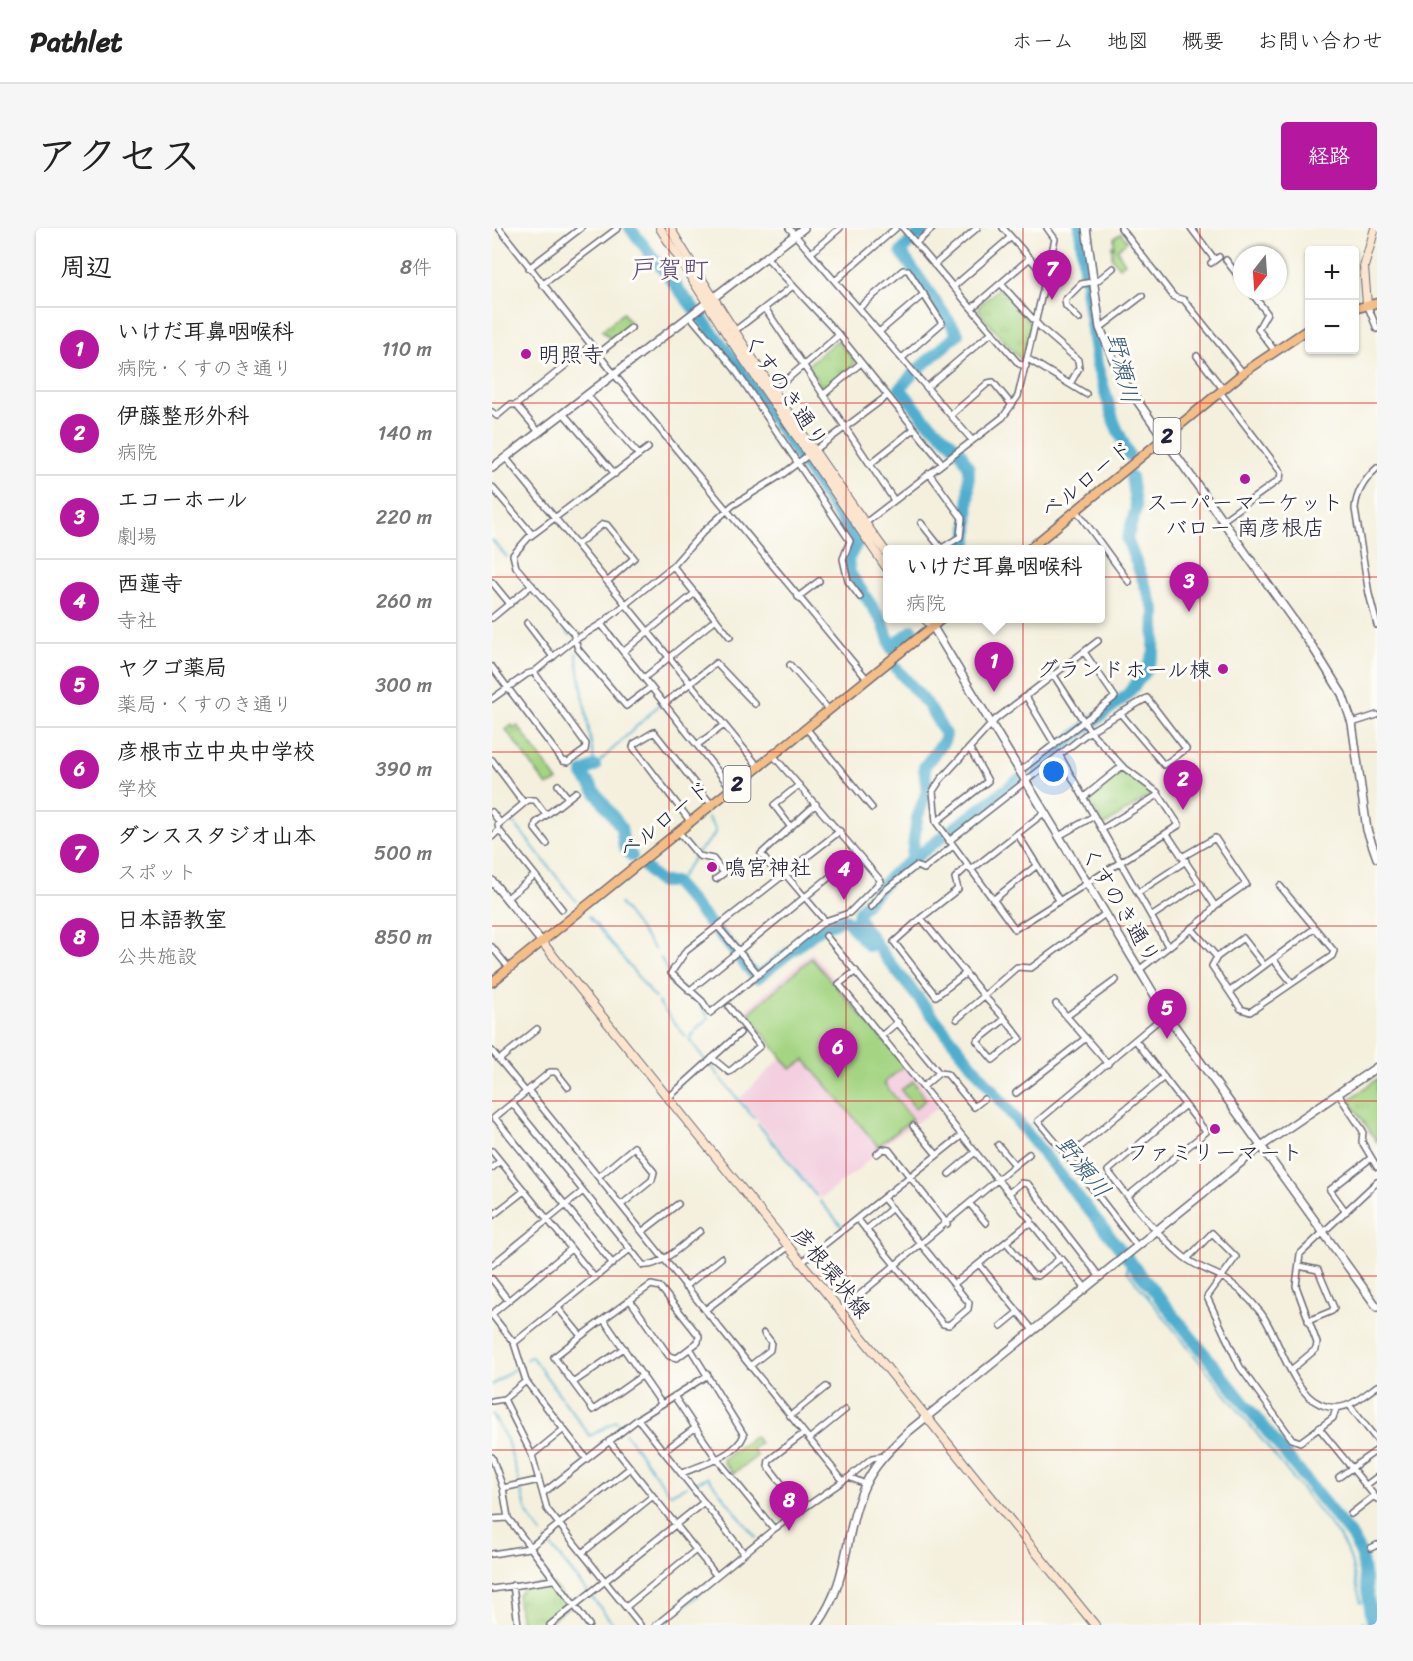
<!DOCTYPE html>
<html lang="ja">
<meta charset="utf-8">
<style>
:root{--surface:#fff;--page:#f6f6f6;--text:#222;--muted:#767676;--line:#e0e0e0;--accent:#b5179e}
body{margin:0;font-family:Sriracha,"Klee One",sans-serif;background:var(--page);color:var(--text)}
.controls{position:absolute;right:18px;top:18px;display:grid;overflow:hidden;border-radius:6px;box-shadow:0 2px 4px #0004}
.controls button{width:54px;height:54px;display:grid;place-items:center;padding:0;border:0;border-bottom:2px solid var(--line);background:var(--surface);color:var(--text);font:30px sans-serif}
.compass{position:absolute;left:741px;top:18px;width:54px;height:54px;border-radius:50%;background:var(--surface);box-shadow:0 2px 4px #0004;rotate:197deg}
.you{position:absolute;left:562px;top:544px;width:21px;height:21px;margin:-15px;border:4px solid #fff;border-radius:50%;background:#1a73e8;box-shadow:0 0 0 9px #1a73e833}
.badge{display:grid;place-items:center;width:39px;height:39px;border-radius:50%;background:var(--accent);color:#fff;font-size:20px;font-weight:700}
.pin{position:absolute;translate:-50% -50px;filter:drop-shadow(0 2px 3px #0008)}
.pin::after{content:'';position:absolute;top:32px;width:21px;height:18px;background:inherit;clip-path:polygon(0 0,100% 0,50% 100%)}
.popup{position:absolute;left:391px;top:317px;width:222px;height:78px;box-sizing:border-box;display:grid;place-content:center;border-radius:6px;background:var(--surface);filter:drop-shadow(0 2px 4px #0005);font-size:20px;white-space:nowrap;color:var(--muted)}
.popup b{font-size:22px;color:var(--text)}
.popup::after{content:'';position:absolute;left:50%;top:100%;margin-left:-12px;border:12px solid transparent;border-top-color:var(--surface)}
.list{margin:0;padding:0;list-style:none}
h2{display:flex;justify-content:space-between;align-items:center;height:78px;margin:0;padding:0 24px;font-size:26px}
h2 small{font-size:20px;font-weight:400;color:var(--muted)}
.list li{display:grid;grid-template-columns:39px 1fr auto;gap:18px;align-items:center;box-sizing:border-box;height:84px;padding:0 24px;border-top:2px solid var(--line)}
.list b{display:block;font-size:22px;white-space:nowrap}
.list p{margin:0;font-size:20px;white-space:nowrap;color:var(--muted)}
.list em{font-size:20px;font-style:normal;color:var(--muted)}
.map{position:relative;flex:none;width:885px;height:1397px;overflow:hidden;border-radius:6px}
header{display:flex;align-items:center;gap:36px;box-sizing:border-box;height:84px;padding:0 30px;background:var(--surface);border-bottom:2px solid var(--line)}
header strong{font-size:28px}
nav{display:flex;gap:33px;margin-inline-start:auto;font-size:21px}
.intro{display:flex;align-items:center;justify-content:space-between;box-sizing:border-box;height:144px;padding:0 36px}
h1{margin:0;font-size:42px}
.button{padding:15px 27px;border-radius:6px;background:var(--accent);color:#fff;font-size:21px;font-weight:700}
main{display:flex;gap:36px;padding:0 36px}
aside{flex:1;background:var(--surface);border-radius:6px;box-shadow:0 2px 4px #0004}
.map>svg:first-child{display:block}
.built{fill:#f3cfdf}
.grass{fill:#a5d583;stroke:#647c5f;stroke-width:1.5}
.park{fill:url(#park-tufts);stroke:#647c5f;stroke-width:1.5}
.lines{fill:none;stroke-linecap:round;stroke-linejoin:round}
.stream{stroke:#4faece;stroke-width:2}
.river{stroke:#4faece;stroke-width:12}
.minor-casing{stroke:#6c6a74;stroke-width:8}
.tertiary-casing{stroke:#6c6a74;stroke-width:10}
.secondary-casing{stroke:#6c6a74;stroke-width:10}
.primary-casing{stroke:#6c6a74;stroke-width:11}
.minor{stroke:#fff;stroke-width:5}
.tertiary{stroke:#fff;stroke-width:7}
.secondary{stroke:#fbe5cf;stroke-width:8}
.primary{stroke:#f6be87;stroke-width:8}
.grid{fill:none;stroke:#d62828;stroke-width:1.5;stroke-opacity:0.55}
.poi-dot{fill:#b5179e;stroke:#fdfcf7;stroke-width:2}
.labels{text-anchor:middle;stroke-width:6;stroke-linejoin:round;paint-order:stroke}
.shield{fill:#fdfcf7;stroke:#646373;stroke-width:1.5}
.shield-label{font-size:21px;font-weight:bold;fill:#22223b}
.poi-label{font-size:22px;fill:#22223b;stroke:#fdfcf7;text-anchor:start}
.street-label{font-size:22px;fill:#22223b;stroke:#fdfcf7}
.water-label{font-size:24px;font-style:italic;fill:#345a76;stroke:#fdfcf7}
.quarter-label{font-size:26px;fill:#615179;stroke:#fdfcf7}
</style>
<header>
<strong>Pathlet</strong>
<nav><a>ホーム</a><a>地図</a><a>概要</a><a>お問い合わせ</a></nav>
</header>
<div class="intro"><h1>アクセス</h1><a class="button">経路</a></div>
<main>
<aside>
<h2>周辺<small>8件</small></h2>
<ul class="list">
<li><span class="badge">1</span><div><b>いけだ耳鼻咽喉科</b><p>病院 · くすのき通り</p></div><em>110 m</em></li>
<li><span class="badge">2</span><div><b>伊藤整形外科</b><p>病院</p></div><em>140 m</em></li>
<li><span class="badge">3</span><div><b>エコーホール</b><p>劇場</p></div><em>220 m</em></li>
<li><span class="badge">4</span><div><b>西蓮寺</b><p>寺社</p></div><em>260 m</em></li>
<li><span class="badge">5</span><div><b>ヤクゴ薬局</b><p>薬局 · くすのき通り</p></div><em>300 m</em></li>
<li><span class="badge">6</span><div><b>彦根市立中央中学校</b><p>学校</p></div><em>390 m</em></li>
<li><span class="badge">7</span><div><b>ダンススタジオ山本</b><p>スポット</p></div><em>500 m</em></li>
<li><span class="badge">8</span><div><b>日本語教室</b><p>公共施設</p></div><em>850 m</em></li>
</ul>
</aside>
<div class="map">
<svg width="885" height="1397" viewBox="0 0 885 1397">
<defs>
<pattern id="park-tufts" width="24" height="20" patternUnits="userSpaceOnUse" patternTransform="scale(1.5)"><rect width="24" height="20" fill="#a5d583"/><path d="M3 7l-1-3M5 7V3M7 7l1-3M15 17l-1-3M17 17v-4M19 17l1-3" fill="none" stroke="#8eb772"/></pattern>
</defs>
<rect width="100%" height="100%" fill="#fdfcf7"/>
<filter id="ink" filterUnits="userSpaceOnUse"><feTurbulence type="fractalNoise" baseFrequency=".0167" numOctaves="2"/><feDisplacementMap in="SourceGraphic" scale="12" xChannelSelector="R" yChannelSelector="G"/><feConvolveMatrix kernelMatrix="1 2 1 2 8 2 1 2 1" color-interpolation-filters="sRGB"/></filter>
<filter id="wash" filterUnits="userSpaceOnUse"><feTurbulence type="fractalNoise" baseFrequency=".008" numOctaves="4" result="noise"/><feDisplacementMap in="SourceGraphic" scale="24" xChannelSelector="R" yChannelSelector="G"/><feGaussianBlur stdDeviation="1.35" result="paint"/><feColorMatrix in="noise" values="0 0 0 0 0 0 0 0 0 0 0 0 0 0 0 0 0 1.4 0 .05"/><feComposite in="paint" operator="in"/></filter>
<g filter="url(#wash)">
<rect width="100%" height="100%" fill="#f4f0dd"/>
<path class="built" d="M320,724L447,879L394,915L367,941L328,971L248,870L290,829L250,785Z"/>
<path class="grass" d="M319,730L413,837L392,855L420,891L386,918L313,832L299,841L256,786Z
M421,853L434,872L423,880L409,862Z"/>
<path class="park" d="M629,5L635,13L625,22L633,35L627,39L620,30V18L622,20V10Z
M505,62H511L539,96L531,132H529L486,83L488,77Z
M131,85L140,97L120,113L110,102Z
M344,113L347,114L363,133L362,137L335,161H331L317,140L318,135Z
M20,497L22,500L26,498L66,553L55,558L14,502Z
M628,543H632L660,566L613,597L610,596L596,569Z
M885,851V914L857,872Z
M263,1208L268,1215L260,1221L265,1228L241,1246L231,1234L232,1230Z
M57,1355L62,1357L76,1375V1379L54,1397H29L25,1368L32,1359Z"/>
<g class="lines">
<path class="stream" d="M0,312L15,329
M51,375L78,407
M84,425L103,538
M103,538L169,475
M19,591L84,673
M206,624L220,610L224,602L216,590
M184,656L203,628
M128,676L163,722
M97,688L163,770
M169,730L180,752L207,775L217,790L203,802L198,812L213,832
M166,774L194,809
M219,838L227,848
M229,851L262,890
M266,896L324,968
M328,973L351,1000
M635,1028V1043L847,1308L858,1329L869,1375
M34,1132L39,1128L98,1208L124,1193L128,1198
M0,1157L23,1140
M0,1186L15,1212L27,1253
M133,1205L178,1266L195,1258
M202,1255L216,1249L264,1310
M28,1259L36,1287L50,1306
M54,1312L95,1363
M99,1368L122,1397
M169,1397L269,1316
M871,1397V1393"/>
<path class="river" d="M138,0L240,129L365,315L356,332L358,345L391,395L400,421
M588,0L593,50
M423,10L435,0
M418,14L409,24L466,106L425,142
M594,60L605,137L622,194L637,227
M420,147L408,160L431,189L465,220
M469,225L477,240L476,309L473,322
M399,419L421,402
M404,440L436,477L454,507L452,513L432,539L435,563L425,590L419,635
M103,538L91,544V547L129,599L132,619L140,628
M537,544L634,468L654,443L662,424L663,383L635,311L644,280L639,249
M526,552L400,647L367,683L366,690L394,730L860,1309L869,1326L881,1397
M154,640L167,654H182L221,699
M225,703L242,723
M245,727L261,746
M265,750L329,700L353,691L377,718"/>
</g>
</g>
<g filter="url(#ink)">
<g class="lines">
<defs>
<path id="minor" d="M7,0L126,151L375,451
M297,0L480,212
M411,0L527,136L534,138
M511,0L549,43L555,46
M629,0L682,69L692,72L751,145
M699,0L723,32
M424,15L441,0
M319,25L348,0
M275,30L347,107L450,235
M734,32L750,53
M719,35L727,29
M442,37L485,0
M37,40L89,0
M343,53L404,0
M509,56L550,101L586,132L587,140L578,156
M50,57L126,0
M461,59L519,9
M758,63L775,85L766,101L782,122
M875,76L885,101
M273,80L402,272
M367,80L411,42H416L450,95L410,130
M480,80L538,30
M198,88L242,140L358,313L351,331L356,353L368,369
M587,91L574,78L573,72L589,56L605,53L621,40
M608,100L650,68
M387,104L432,66
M236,108L301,58
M106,126L139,100
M705,128L731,161
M536,131L594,166
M435,159L500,104
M728,164L789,244L788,251L730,293
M279,165L347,107
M95,167L147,227
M331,167L369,135
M24,177L47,204
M0,184L5,188L18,177H24L99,117
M71,185L123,246
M459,187L496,155L501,154L519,176
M156,220L36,310L21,327L24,339L81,405L86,421L134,478L159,459
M14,230L266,538
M378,236L422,201
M885,240C873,251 864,265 863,281L877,366L885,397
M437,245L470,290L468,309L447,322
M0,259L40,306
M585,283L637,354
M429,295L449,320
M372,296L511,189L526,168L563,11L555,0
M86,316L111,296L115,297L142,330L116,353
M181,338L238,409
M0,354L18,376
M306,369L327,353
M0,390L40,357
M35,395L61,429
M109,396L239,560
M131,424L203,365
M298,437L337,482
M0,439L71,533L76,534L93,522L94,516L42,444
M561,446L598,503L630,538L665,564L687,597L523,701L444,594L441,563L449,551L504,491L606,413
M152,450L224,391
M535,470L563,517
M0,471L35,446L42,444L78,415L109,396L181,338L211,304L241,277L291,246L395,168
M173,475L224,435L263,476
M860,495L885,487
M314,500L380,580
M205,517L232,497
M280,526L389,653L357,685L333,693L218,785L210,773L179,745L194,723L348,603
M568,528L676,718
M0,532L32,575
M528,543L623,469L592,424
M66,557L76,570
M592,569L630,538
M0,584L8,595
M198,593L141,519L142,516L162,504L219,576
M444,594L496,553L478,521
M298,598L282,577L307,557
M610,601L666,567
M7,602L70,681
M186,603L207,628L221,631L232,645L224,651
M526,607L567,672
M567,608L602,588
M0,609L7,602L6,597L36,572H43L54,587
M457,613L598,503L655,470L694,521L672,537L628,485
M55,616L43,601L44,595L84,564
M690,629L723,610L754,656L723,678
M476,638L463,650L466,661L429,690L492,768L525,739L539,740L613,686
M479,642L553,584
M293,646L333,693
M288,650L269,626L324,576
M647,664L694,633
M14,671L43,647
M501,672L544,638
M379,679L392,663L424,638L432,641L461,618
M660,688L709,656
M429,690L402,714L444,768L473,746
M227,700L266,746
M699,700L725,729L720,738L749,781L758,784L840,728L842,723L788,658
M334,708L447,845L455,846L482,879L492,871
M0,719L17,740
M725,729L751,710L772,737
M781,731L800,755
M647,742L713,690L723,678L675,606
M364,743L347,756L532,984L539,992L538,997
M197,763L366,626
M738,763L823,700
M564,776L616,836
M575,788L624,752
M465,791L492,768L513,791L485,813L501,832L528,810L513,791
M389,808L406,794
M0,823L34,864L2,890
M220,830L237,844L268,818L237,779
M7,832L45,801
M432,858L447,845
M36,862L351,1253
M35,863L58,844H64L76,859
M524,865L594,810
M847,867L871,903L870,914L885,939
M176,870L248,805
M20,875L151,1037C168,1040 194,1014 208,1003
M693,877L616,943C639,973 662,1004 692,1029C703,1038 716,1042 728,1048C743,1056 758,1071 769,1085C787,1109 799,1163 828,1176C851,1187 867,1171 885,1158
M3,890L121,1036
M421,898L445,927
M0,923L103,1050
M385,926L391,921L397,922L455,996
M576,929L546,893L674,786
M523,937L537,926
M0,940L8,933
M457,946L482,925
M106,949L142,919L162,944L160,952L129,977
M517,965L529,955L536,956L607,1048
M636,968L714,904L644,813
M478,976L494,995
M854,984L838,962L879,930
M0,988L32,963
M368,994L451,1096L457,1097L476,1081L477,1075L392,971
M374,1002L400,980
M151,1003L186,976
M645,1018L576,929L672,849
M566,1030L570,1031L593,1059
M695,1031L720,1005L744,1029L715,1069L748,1139L800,1211L808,1214L841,1190L844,1181
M309,1035L469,908
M487,1036L540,1101
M0,1037L91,963
M807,1038L826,1042L842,1080L840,1083L816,1093
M0,1051L16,1072
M462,1056L536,996L541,997L566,1028V1032L546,1048L541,1047L514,1014
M193,1059L229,1030
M138,1072L177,1128L185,1130L206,1114L207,1108L168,1059L159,1057C126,1080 94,1104 62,1129L101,1182L151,1147
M66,1080L89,1108
M213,1082L296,1019
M348,1083L523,937L506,917
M0,1086L79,1021
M0,1087L22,1115L34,1153L94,1230
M112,1092L169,1175
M509,1098L526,1084
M22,1115L138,1021
M258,1138L278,1122L279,1114L272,1105
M799,1142L824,1121L825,1115L804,1058L808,1026L885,954
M82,1154L132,1120
M182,1168L224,1230L282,1301
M12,1171L40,1227L55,1281L148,1397
M0,1173L12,1171L34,1153
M858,1178L885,1212
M298,1188L334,1159
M146,1191L252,1325
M827,1200L885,1271
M317,1211L353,1182
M117,1213L224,1347
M172,1223L203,1200
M40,1227L72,1201
M0,1229L11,1260L16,1290L97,1397
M190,1245C209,1237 244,1228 252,1207L198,1120
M357,1249L380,1230L393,1228
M847,1249L885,1222
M873,1258L885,1249
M11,1260L47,1252
M51,1265L146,1191L216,1147
M310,1282L276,1238L277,1232L312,1205
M859,1286L882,1268
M0,1291L16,1290
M879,1320L885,1317
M90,1325L161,1268
M0,1326L37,1320L138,1240
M21,1357L26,1397
M0,1361L61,1352
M134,1379L204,1322
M58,1397L212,1274
M164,1397L282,1301L351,1253L357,1249L373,1256"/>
<path id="tertiary" d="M594,0L608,100L629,150L822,421L850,466L860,495L875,602L885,630
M0,240L312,0
M441,399L674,786L885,1079
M0,653L50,714
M325,1397C359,1350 351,1305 373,1257C383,1235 400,1220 417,1203L768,919L885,839"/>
<path id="secondary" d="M168,0L236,108L396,342
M178,0C246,112 319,221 396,327
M875,76L872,39L883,0
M432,390L441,399
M50,714L603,1397"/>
<path id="primary" d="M862,81L885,75
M536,322L751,145L818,100
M0,754L451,390"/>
</defs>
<use href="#minor" class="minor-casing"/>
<use href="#tertiary" class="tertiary-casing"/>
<use href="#secondary" class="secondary-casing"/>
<use href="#primary" class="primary-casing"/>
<use href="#minor" class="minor"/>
<use href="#tertiary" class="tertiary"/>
<use href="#secondary" class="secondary"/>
<use href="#primary" class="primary"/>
</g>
</g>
<path class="grid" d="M177,0V1397M354,0V1397M531,0V1397M708,0V1397M0,175H885M0,349H885M0,524H885M0,698H885M0,873H885M0,1048H885M0,1222H885"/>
<g class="poi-dot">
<circle cx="34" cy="126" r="6"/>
<circle cx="753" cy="251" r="6"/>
<circle cx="731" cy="441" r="6"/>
<circle cx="220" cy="639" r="6"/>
<circle cx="723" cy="901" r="6"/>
</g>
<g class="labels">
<g class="shield">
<rect x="661.5" y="190" width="27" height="36" rx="4.5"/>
<rect x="231.5" y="538" width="27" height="36" rx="4.5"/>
</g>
<g class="shield-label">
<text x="675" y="215">2</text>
<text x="245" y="563">2</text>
</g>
<g class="poi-label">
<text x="46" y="134">明照寺</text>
<text x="753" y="282" text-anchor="middle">スーパーマーケット<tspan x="753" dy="25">バロー 南彦根店</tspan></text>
<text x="719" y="449" text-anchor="end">グランドホール棟</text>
<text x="232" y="647">鳴宮神社</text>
<text x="723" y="932" text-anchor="middle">ファミリーマート</text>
</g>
<g class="street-label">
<text transform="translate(294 162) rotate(56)" y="8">くすのき通り</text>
<text transform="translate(594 251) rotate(-39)" y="8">ベルロード</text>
<text transform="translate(172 591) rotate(-39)" y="8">ベルロード</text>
<text transform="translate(629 677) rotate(59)" y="8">くすのき通り</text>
<text transform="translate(340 1044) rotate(51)" y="8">彦根環状線</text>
</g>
<g class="water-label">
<text transform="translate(631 140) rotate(77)" y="8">野瀬川</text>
<text transform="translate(591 939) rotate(51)" y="8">野瀬川</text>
</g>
<g class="quarter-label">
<text x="178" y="50">戸賀町</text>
</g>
</g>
</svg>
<div class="controls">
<button>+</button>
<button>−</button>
</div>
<svg class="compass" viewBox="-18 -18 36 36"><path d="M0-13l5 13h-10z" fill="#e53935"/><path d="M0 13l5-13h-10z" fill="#767676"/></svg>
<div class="you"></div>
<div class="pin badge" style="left:502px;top:464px">1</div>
<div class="popup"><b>いけだ耳鼻咽喉科</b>病院</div>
<div class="pin badge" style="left:691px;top:582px">2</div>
<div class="pin badge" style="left:697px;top:384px">3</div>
<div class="pin badge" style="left:352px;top:672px">4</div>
<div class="pin badge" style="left:675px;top:811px">5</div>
<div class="pin badge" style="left:346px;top:850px">6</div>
<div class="pin badge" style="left:560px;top:72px">7</div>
<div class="pin badge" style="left:297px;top:1303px">8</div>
</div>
</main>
